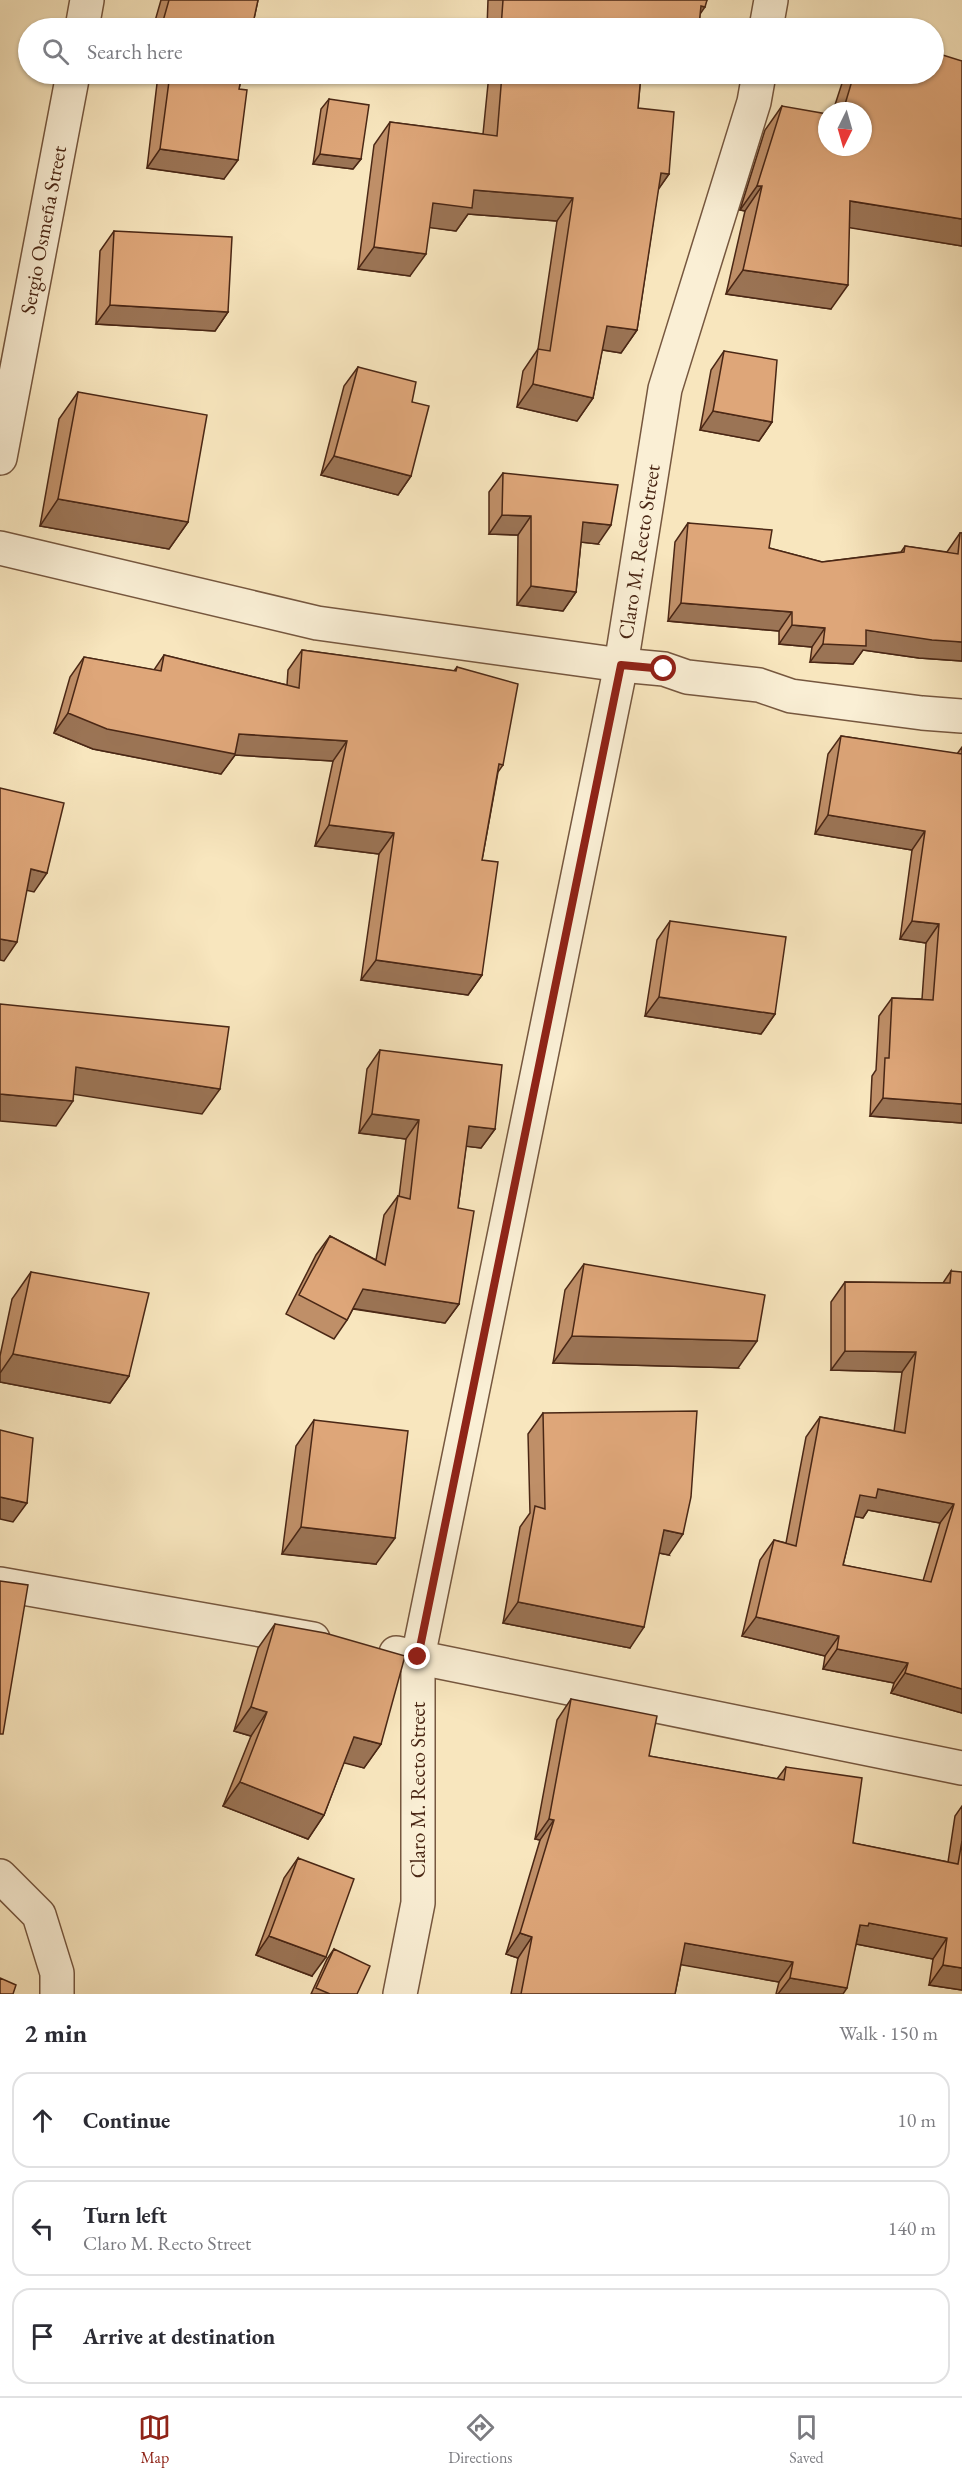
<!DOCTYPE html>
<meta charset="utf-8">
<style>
:root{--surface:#fff;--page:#f2f2f3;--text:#2b2b33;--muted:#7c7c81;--line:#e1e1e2;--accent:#8f2418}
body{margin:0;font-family:"EB Garamond",serif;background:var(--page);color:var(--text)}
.compass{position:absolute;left:818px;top:102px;width:54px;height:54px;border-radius:50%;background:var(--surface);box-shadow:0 2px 4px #0004;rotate:185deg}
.stop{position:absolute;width:18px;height:18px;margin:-14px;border:4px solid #8f2418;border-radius:50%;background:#fff}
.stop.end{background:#8f2418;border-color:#fff;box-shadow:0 2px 6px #0008}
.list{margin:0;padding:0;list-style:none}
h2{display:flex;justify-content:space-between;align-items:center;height:78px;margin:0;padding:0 24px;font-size:26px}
h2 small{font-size:20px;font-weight:400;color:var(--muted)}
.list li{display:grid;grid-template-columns:39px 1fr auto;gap:18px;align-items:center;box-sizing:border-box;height:96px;margin:0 12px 12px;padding:0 12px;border:2px solid var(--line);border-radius:18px}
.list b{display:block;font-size:22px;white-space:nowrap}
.list p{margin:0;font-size:20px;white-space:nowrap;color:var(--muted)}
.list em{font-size:20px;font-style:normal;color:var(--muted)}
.icon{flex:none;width:33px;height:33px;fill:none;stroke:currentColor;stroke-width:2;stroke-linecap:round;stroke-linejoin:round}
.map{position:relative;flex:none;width:962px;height:1994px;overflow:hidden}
.search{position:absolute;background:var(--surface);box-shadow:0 2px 4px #0004;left:18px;right:18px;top:18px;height:66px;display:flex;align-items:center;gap:15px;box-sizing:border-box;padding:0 21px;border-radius:33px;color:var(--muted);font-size:22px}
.sheet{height:402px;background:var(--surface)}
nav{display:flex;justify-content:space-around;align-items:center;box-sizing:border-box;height:84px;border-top:2px solid var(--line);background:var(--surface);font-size:16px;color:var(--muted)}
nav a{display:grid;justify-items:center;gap:3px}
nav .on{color:var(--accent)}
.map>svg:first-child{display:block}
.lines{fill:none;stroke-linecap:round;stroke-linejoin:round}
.minor-casing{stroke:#76573f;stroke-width:36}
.minor{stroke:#faefd5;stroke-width:33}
.wall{fill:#bf8f68;stroke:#4a2715;stroke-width:1.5;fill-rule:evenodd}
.shaded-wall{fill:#9b7455;stroke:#4a2715;stroke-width:1.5}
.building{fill:#dea679;stroke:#4a2715;stroke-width:1.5;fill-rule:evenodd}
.route{stroke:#8f2418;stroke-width:8}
.labels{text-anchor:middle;stroke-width:4.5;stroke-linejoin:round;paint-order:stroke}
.street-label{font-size:21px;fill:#4a2715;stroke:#faefd5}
</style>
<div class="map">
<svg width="962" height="1994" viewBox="0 0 962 1994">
<rect width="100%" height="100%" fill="#f8e6be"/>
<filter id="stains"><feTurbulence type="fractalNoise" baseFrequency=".00333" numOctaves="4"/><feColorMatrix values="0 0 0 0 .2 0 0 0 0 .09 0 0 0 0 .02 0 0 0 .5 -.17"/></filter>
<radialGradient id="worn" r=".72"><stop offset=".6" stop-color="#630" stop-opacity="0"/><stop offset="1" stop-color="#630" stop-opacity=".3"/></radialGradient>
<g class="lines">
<defs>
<g id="minor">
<path d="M82,28L87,0"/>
<path d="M766,28L771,0"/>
<path id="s1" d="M0,458L73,74"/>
<path d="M0,548L317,623L621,665L664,669L687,677L759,685L791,696L922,713L962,716"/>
<path d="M0,1584L313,1639"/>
<path d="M396,1653L962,1768"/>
<path d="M0,1876L39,1915L57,1973V1994"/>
<path id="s2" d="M400,1994L418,1903V1657L621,665L665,389L754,102L759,74"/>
</g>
</defs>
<use href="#minor" class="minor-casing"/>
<use href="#minor" class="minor"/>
</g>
<path class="wall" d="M161,0H258L252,28H153Z
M488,0H707L700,14L699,25L696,28H487Z
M962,61V246L849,227L831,309L726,294L745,211L740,210L765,130L782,106L827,147L863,111H833L845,74H933Z
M148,74H242L239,89L224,179L147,168L158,75Z
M489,74H641L638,108L669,174L658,189L637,330L621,353L602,350L593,398L577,421L517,407L523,371L538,349L557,221L468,214L456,231L429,227L410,276L358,269L374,145L390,122L483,134Z
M329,99L361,159L353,169L313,164L321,109Z
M114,231L228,312L215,331L96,324L100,251Z
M724,351L772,422L759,441L700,430L711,370Z
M358,367L412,402L411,476L398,495L321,475L344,386Z
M78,392L188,522L169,549L40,526L59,419Z
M503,473L598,544L581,542L576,592L563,611L517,605L518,535L489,534V492Z
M688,523L769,548L822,562L901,552L905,546L947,552L960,533H962V661L919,658L863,650L853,664L810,662L812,647L779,644V631L668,621L675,542Z
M302,650L454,671L457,667L503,765L498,772L482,860V975L468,995L361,980L379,854L315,846L333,761L235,755L221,774L93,749L54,733L70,677L84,657L154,670L164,655L287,685L288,670Z
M841,736L957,754L962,747V1123L870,1116L872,1076L876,1070L879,1016L892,998L922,999L926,943L900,939L912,850L815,834L828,754Z
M670,921L775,1014L761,1034L645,1016L657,940Z
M380,1050L495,1129L481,1148L466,1146L458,1208L459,1304L445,1323L353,1309L347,1320L334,1339L286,1314L316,1255L330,1236L376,1260L384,1215L398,1196L399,1197L406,1139L359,1133L367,1069Z
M584,1264L738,1368L553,1363L565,1290Z
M951,1271L962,1713L891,1693L894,1683L823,1669L825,1656L742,1636L760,1560L774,1540L786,1543L806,1437L820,1417L894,1431L902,1372L831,1370V1302L845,1282L943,1283ZM868,1510L940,1523L923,1581L843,1565L854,1516L863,1518Z
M31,1272L129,1376L110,1403L0,1382V1356L12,1299Z
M543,1413L669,1555L659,1553L630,1648L503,1623L520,1527L530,1513L528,1434Z
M314,1420L376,1564L282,1554L296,1446Z
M275,1624L381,1744L364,1768L344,1762L324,1815L308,1839L223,1806L251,1736L234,1731L258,1648Z
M571,1699L649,1756L777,1779L786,1767L853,1843L948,1862L955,1816L962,1806V1990L929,1985L933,1959L856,1944L843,1994H776L779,1982L681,1964L675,1994H511L518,1958L506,1954L540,1840L535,1839L557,1720Z
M298,1858L312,1976L256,1955L284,1878Z
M334,1949L357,1994H311L327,1959Z"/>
<path class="shaded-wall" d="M701,6L705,7L693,24L699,25L696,28H639L646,19Z
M148,74H160L158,75Z
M160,149L238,160L224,179L147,168Z
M320,154L361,159L353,169L313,164Z
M661,173L669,174L653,197Z
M757,186H762L745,211L740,210Z
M474,190L573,198L557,221L468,214L456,231L417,226L433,203Z
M850,201L962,219V246L833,225Z
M374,247L426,254L410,276L358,269Z
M743,270L848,285L831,309L726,294Z
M110,305L228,312L215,331L96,324Z
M607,326L637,330L621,353L591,348Z
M533,384L593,398L577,421L517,407Z
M713,411L772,422L759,441L700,430Z
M334,456L411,476L398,495L321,475Z
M58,499L188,522L169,549L40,526Z
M502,515L531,516L518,535L489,534Z
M583,522L611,525L598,544L570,541Z
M531,586L576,592L563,611L517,605Z
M681,603L792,612L779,631L668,621Z
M792,625L825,628L812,647L779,644Z
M866,630L962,642V661L919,658L863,650L853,664L810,662L823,644Z
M68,713L239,734L347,741L333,761L235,755L221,774L93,749L54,733Z
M828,815L925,831L912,850L815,834Z
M329,825L394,833L379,854L315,846Z
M31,869L47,873L34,892L17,888Z
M912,921L939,924L926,943L900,939Z
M0,939L17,942L4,961L0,960Z
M376,960L482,975L468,995L361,980Z
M659,997L775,1014L761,1034L645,1016Z
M76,1067L220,1089L202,1114L59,1092Z
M0,1094L73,1101L56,1126L0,1121Z
M883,1098L962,1104V1123L870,1116Z
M372,1114L419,1120L406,1139L359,1133Z
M469,1126L495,1129L481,1148L455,1145Z
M363,1289L459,1304L445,1323L350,1308Z
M572,1336L757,1341L738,1368L553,1363Z
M845,1351L916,1352L902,1372L831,1370Z
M13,1354L129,1376L110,1403L0,1382V1373Z
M878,1489L954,1504L940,1523L868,1510L863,1518L846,1515L860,1495Z
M0,1497L27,1503L13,1522L0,1519Z
M301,1527L395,1538L376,1564L282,1554Z
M664,1530L683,1534L669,1555L649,1551Z
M518,1602L644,1627L630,1648L503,1623Z
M756,1617L839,1636L825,1656L742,1636Z
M837,1649L908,1663L894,1683L823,1669Z
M905,1673L962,1689V1713L891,1693Z
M251,1707L267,1712L251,1736L234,1731Z
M354,1737L381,1744L364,1768L337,1761Z
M240,1782L324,1815L308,1839L223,1806Z
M549,1819L554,1820L540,1840L535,1839Z
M869,1923L947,1938L933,1959L856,1944L860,1925Z
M520,1933L532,1937L518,1958L506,1954Z
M269,1936L326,1957L312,1976L256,1955Z
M685,1943L793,1962L779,1982L671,1963Z
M943,1965L962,1968V1990L929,1985Z
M790,1978L847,1988L843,1994H778Z"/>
<path class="building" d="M169,0H258L252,28H161Z
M503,0H707L705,7L701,6L699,25L646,19L645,28H501Z
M933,52L962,61V219L850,201L848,285L743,270L762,186H757L782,106L827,114V147H863V111H843L854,74H933Z
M170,74H242L239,89L247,90L238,160L160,149Z
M502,74H641L638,108L674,112L669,174L661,173L637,330L607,326L593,398L533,384L538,349L550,351L573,198L474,190L472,208L433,203L426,254L374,247L390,122L497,136Z
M329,99L369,105L361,159L320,154Z
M114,231L232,237L228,312L110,305Z
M724,351L777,360L772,422L713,411Z
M358,367L416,382L412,402L429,406L411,476L334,456Z
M78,392L207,415L188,522L58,499Z
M503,473L618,485L611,525L583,522L576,592L531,586V516L502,515Z
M688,523L772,530L769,548L822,562L904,552L905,546L958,554L960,533H962V642L932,640L866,630V646L823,644L825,628L792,625V612L681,603Z
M302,650L456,671L457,667L518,684L503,765L499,764L482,860L498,862L482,975L376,960L394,833L329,825L347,741L239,734L235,754L107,729L68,713L84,657L161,671L164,655L299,688Z
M841,736L962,754V1104L883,1098L885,1058H889L892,998L933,1000L939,924L912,921L925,831L828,815Z
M0,788L64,803L47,873L31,869L17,942L0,939Z
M670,921L786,937L775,1014L659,997Z
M0,1004L229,1027L220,1089L76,1067L73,1101L0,1094Z
M380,1050L502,1065L495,1129L469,1126L458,1208L474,1211L459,1304L363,1289L347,1320L299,1295L330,1236L385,1265L398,1196L410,1199L419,1120L372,1114Z
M584,1264L765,1295L757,1341L572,1336Z
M951,1271L962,1272V1689L905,1673L908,1663L837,1649L839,1636L756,1617L774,1540L796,1546L820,1417L905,1433L916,1352L845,1351V1282L950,1283ZM878,1489L954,1504L931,1582L843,1565L860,1495L876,1498Z
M31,1272L149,1293L129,1376L13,1354Z
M697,1411L691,1497L683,1534L664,1530L644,1627L518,1602L535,1506L545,1509L543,1413Z
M314,1420L408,1431L395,1538L301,1527Z
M0,1430L33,1438L27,1503L0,1497Z
M0,1581L28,1585L3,1734H0Z
M275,1624L325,1633L405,1656L381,1744L354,1737L324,1815L240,1782L267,1712L251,1707Z
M571,1699L657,1716L649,1756L784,1780L786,1767L862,1778L853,1843L958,1864L962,1841V1968L943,1965L947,1938L869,1923L868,1926L860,1925L847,1988L790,1978L793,1962L685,1943L675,1994H521L532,1937L520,1933L554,1820L549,1819Z
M298,1858L354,1879L326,1957L269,1936Z
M334,1949L370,1966L357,1994H330L316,1988Z
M0,1978L16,1985L13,1994H0Z"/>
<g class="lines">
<path class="route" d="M418,1657L621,665L664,669"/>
</g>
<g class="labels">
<g class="street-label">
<text dy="7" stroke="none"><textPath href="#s1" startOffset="232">Sergio Osmeña Street</textPath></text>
<text dy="7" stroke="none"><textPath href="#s2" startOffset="1466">Claro M. Recto Street</textPath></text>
<text transform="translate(418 1790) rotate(-90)" y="7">Claro M. Recto Street</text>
</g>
</g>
<rect width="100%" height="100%" filter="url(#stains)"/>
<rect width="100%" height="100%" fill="url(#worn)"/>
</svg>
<svg class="compass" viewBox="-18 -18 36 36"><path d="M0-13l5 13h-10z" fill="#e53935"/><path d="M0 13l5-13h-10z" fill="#7c7c81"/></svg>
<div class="stop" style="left:664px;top:669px"></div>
<div class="stop end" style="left:418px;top:1657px"></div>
<div class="search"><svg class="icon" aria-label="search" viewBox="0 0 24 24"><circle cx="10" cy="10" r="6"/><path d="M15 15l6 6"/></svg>Search here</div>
</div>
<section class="sheet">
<h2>2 min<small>Walk · 150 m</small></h2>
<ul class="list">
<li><svg class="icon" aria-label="ahead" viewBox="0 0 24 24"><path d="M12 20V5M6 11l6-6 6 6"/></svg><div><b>Continue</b></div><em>10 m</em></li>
<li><svg class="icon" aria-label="left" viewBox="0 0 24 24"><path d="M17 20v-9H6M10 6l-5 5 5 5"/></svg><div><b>Turn left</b><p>Claro M. Recto Street</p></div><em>140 m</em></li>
<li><svg class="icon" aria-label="arrive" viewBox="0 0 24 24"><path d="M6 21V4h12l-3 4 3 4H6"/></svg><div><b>Arrive at destination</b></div></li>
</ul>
</section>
<nav>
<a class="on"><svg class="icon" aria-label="map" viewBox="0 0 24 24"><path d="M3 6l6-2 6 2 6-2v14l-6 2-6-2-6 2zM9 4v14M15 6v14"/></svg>Map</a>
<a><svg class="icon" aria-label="directions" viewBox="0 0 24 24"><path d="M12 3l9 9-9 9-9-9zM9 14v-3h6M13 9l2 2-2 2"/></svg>Directions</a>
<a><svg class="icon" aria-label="saved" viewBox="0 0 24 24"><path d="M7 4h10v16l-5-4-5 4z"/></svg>Saved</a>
</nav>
